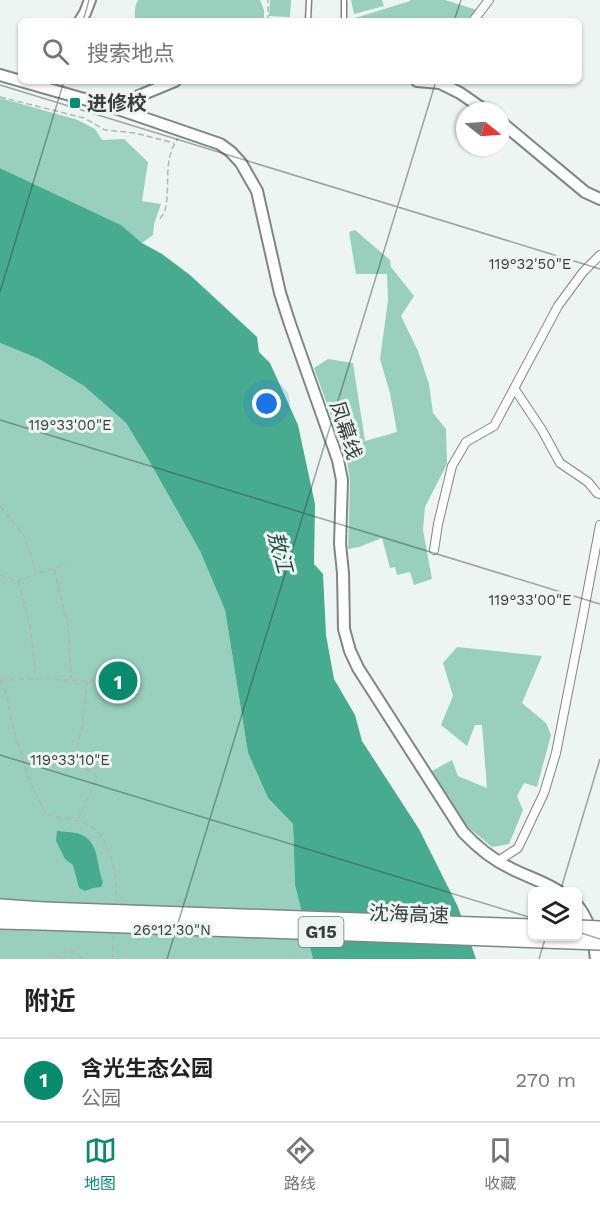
<!DOCTYPE html>
<html lang="zh">
<meta charset="utf-8">
<style>
:root{--surface:#fff;--page:#f2f2f2;--text:#222;--muted:#767676;--line:#e0e0e0;--accent:#078a6e}
body{margin:0;font-family:"Work Sans","Noto Sans SC",sans-serif;background:var(--page);color:var(--text)}
.controls{position:absolute;right:18px;bottom:18px;display:grid;overflow:hidden;border-radius:9px;box-shadow:0 2px 4px #0004}
.controls button{width:54px;height:54px;display:grid;place-items:center;padding:0;border:0;border-bottom:2px solid var(--line);background:var(--surface);color:var(--text);font:30px sans-serif}
.compass{position:absolute;left:456px;top:102px;width:54px;height:54px;border-radius:50%;background:var(--surface);box-shadow:0 2px 4px #0004;rotate:107deg}
.you{position:absolute;left:267px;top:404px;width:21px;height:21px;margin:-15px;border:4px solid #fff;border-radius:50%;background:#1a73e8;box-shadow:0 0 0 9px #1a73e833}
.badge{display:grid;place-items:center;width:39px;height:39px;border-radius:50%;background:var(--accent);color:#fff;font-size:20px;font-weight:700}
.pin{position:absolute;translate:-50% -50%;border:3px solid #fff;box-shadow:0 2px 6px #0006}
.list{margin:0;padding:0;list-style:none}
h2{display:flex;justify-content:space-between;align-items:center;height:78px;margin:0;padding:0 24px;font-size:26px}
h2 small{font-size:20px;font-weight:400;color:var(--muted)}
.list li{display:grid;grid-template-columns:39px 1fr auto;gap:18px;align-items:center;box-sizing:border-box;height:84px;padding:0 24px;border-top:2px solid var(--line)}
.list b{display:block;font-size:22px;white-space:nowrap}
.list p{margin:0;font-size:20px;white-space:nowrap;color:var(--muted)}
.list em{font-size:20px;font-style:normal;color:var(--muted)}
.icon{flex:none;width:33px;height:33px;fill:none;stroke:currentColor;stroke-width:2;stroke-linecap:round;stroke-linejoin:round}
.map{position:relative;flex:none;width:600px;height:959px;overflow:hidden}
.search{position:absolute;background:var(--surface);box-shadow:0 2px 4px #0004;left:18px;right:18px;top:18px;height:66px;display:flex;align-items:center;gap:15px;box-sizing:border-box;padding:0 21px;border-radius:9px;color:var(--muted);font-size:22px}
.sheet{height:162px;background:var(--surface)}
nav{display:flex;justify-content:space-around;align-items:center;box-sizing:border-box;height:84px;border-top:2px solid var(--line);background:var(--surface);font-size:16px;color:var(--muted)}
nav a{display:grid;justify-items:center;gap:3px}
nav .on{color:var(--accent)}
.map>svg:first-child{display:block}
.green{fill:#98d0bd}
.water{fill:#46ab8f}
.lines{fill:none;stroke-linecap:round;stroke-linejoin:round}
.lane-casing{stroke:#7f8784;stroke-width:7}
.street-casing{stroke:#7f8784;stroke-width:10}
.secondary-casing{stroke:#7f8784;stroke-width:14}
.highway-casing{stroke:#7f8784;stroke-width:18}
.path{stroke:#b0b7b5;stroke-width:1.5;stroke-dasharray:6 3;stroke-linecap:butt}
.lane{stroke:#fff;stroke-width:4}
.street{stroke:#fff;stroke-width:8}
.secondary{stroke:#fff;stroke-width:10}
.highway{stroke:#fff;stroke-width:15}
.highway-bridge-casing{stroke:#7f8784;stroke-width:18;stroke-linecap:butt}
.highway-bridge{stroke:#fff;stroke-width:15}
.ticks{fill:none;stroke:#3a3e3d;stroke-width:1.5;stroke-opacity:0.45}
.poi-dot{fill:#078a6e;stroke:#ecf5f2;stroke-width:2}
.labels{text-anchor:middle;stroke-width:6;stroke-linejoin:round;paint-order:stroke}
.shield{fill:#ecf5f2;stroke:#6f7573;stroke-width:1.5}
.shield-label{font-size:18px;font-weight:bold;fill:#3a3e3d}
.poi-label{font-size:20px;font-weight:bold;fill:#3a3e3d;stroke:#ecf5f2;text-anchor:start}
.street-label{font-size:20px;fill:#3a3e3d;stroke:#ecf5f2}
.water-label{font-size:21px;font-style:italic;fill:#234f42;stroke:#ecf5f2}
.ticks-label{font-size:15px;text-anchor:middle;fill:#3a3e3d;stroke:#ecf5f2;stroke-width:6;stroke-linejoin:round;paint-order:stroke}
</style>
<div class="map">
<svg width="600" height="959" viewBox="0 0 600 959">
<rect width="100%" height="100%" fill="#ecf5f2"/>
<path class="green" d="M138,0H260L264,10V21H135C135,14 134,6 138,0Z
M270,0H291L290,17L269,16Z
M351,0H382L384,6L354,14Z
M410,0H445L477,10L469,21H352V19L410,1Z
M0,98L78,120L95,129L102,140L124,139L148,162L142,201L161,204L154,224L153,235L142,243L121,225L0,168Z
M355,230L390,260L391,267L414,296L401,316L418,351L429,384L433,413L446,429L447,464L425,507L423,530L432,579L414,585L410,572L397,575L395,567L390,568L382,538L359,547L348,549L350,481L347,460L314,368L328,359L353,363L365,441L397,432L390,393L380,359L388,300L387,274H356L349,232Z
M0,343L39,359L84,386L126,423L148,459L200,551L225,610L248,753L268,798L293,824L295,885L313,959H0Z
M457,647L542,656L522,703L546,723L551,735L537,787L524,783L517,796L523,810L509,844L492,847L468,827L430,772L452,760L458,776L487,788L482,725H475L467,746L441,725L453,696L443,663Z"/>
<path class="water" d="M0,168L121,225L142,243L162,254L190,275L257,337L259,352L270,363L298,425L315,504L314,564L323,574L326,635L334,679L355,715L362,741L419,829L458,907L476,959H313L295,885L293,824L268,798L248,753L225,610L200,551L148,459L126,423L84,386L39,359L0,343Z
M57,831C64,832 71,832 77,833C101,841 95,863 103,882L101,887L93,888L85,891L79,888L73,865L65,859L56,841Z"/>
<g class="lines">
<defs>
<path id="lane" d="M344,0V21
M308,21L309,0"/>
<path id="street" d="M473,21L489,0
M514,388L542,430L560,463L588,482L597,493L600,494
M434,550L438,524L452,466L466,442L494,426L558,306L583,272L600,255
M498,861L518,848L544,793L556,753L582,621L600,525"/>
<path id="secondary" d="M80,21L85,13L90,0
M0,75L112,107L220,144L231,152L241,163L257,191L280,293L290,324L338,460L342,480L340,544L343,573L344,629L350,651L358,668L463,832C477,847 493,860 512,869C528,877 545,882 560,892
M417,81L440,83L460,93L486,111
M112,107L175,81
M501,122L585,192L600,199
M578,906C590,921 594,940 596,959"/>
<path id="highway" d="M0,907L43,910
M0,921L43,922"/>
</defs>
<use href="#lane" class="lane-casing"/>
<use href="#street" class="street-casing"/>
<use href="#secondary" class="secondary-casing"/>
<use href="#highway" class="highway-casing"/>
<path class="path" d="M268,21V0
M0,97L84,118L105,130L135,133L174,143
M160,219C163,214 166,210 166,205C170,182 163,160 178,138
M0,506L25,537L37,574L66,565
M54,569L68,626L71,679
M0,575L18,581L36,574
M18,581L30,625L36,679
M0,680L7,697L13,728L28,777L46,814C61,819 78,818 92,827C106,835 115,866 116,882C117,888 115,895 115,901
M0,680L36,679L95,681
M78,819L97,779L94,773L73,764L82,727L87,681
M54,959L63,952H74L84,959
M113,959V936"/>
<use href="#lane" class="lane"/>
<use href="#street" class="street"/>
<use href="#secondary" class="secondary"/>
<use href="#highway" class="highway"/>
<defs>
<path id="highway-bridge" d="M43,910L532,927
M43,922L600,942
M578,928L600,929"/>
</defs>
<use href="#highway-bridge" class="highway-bridge-casing"/>
<use href="#highway-bridge" class="highway-bridge"/>
</g>
<path class="ticks" d="M83,21L89,0M454,21L461,0M0,85L600,269M0,292L64,81M0,420L600,604M0,755L532,918M560,892L600,759M578,932L600,939M167,959L436,81M539,959L546,936"/>
<rect class="poi-dot" x="69" y="97" width="12" height="12" rx="3"/>
<g class="labels">
<rect class="shield" x="298.5" y="917" width="45" height="30" rx="4.5"/>
<g class="shield-label">
<text x="321" y="938">G15</text>
</g>
<g class="poi-label">
<text x="87" y="110">进修校</text>
</g>
<g class="street-label">
<text transform="translate(346 430) rotate(72)" y="7">凤幕线</text>
<text transform="translate(409 914) rotate(2)" y="7">沈海高速</text>
</g>
<g class="water-label">
<text transform="translate(280 552) rotate(75)" y="7">敖江</text>
</g>
</g>
<g class="ticks-label">
<text x="530" y="269">119°32'50"E</text>
<text x="70" y="430">119°33'00"E</text>
<text x="530" y="605">119°33'00"E</text>
<text x="70" y="765">119°33'10"E</text>
<text x="172" y="935">26°12'30"N</text>
</g>
</svg>
<div class="controls">
<button><svg class="icon" aria-label="layers" viewBox="0 0 24 24"><path d="M12 4l9 5-9 5-9-5zM3 14l9 5 9-5"/></svg></button>
</div>
<svg class="compass" viewBox="-18 -18 36 36"><path d="M0-13l5 13h-10z" fill="#e53935"/><path d="M0 13l5-13h-10z" fill="#767676"/></svg>
<div class="you"></div>
<div class="pin badge" style="left:118px;top:681px">1</div>
<div class="search"><svg class="icon" aria-label="search" viewBox="0 0 24 24"><circle cx="10" cy="10" r="6"/><path d="M15 15l6 6"/></svg>搜索地点</div>
</div>
<section class="sheet">
<h2>附近<small></small></h2>
<ul class="list">
<li><span class="badge">1</span><div><b>含光生态公园</b><p>公园</p></div><em>270 m</em></li>
</ul>
</section>
<nav>
<a class="on"><svg class="icon" aria-label="map" viewBox="0 0 24 24"><path d="M3 6l6-2 6 2 6-2v14l-6 2-6-2-6 2zM9 4v14M15 6v14"/></svg>地图</a>
<a><svg class="icon" aria-label="directions" viewBox="0 0 24 24"><path d="M12 3l9 9-9 9-9-9zM9 14v-3h6M13 9l2 2-2 2"/></svg>路线</a>
<a><svg class="icon" aria-label="saved" viewBox="0 0 24 24"><path d="M7 4h10v16l-5-4-5 4z"/></svg>收藏</a>
</nav>
